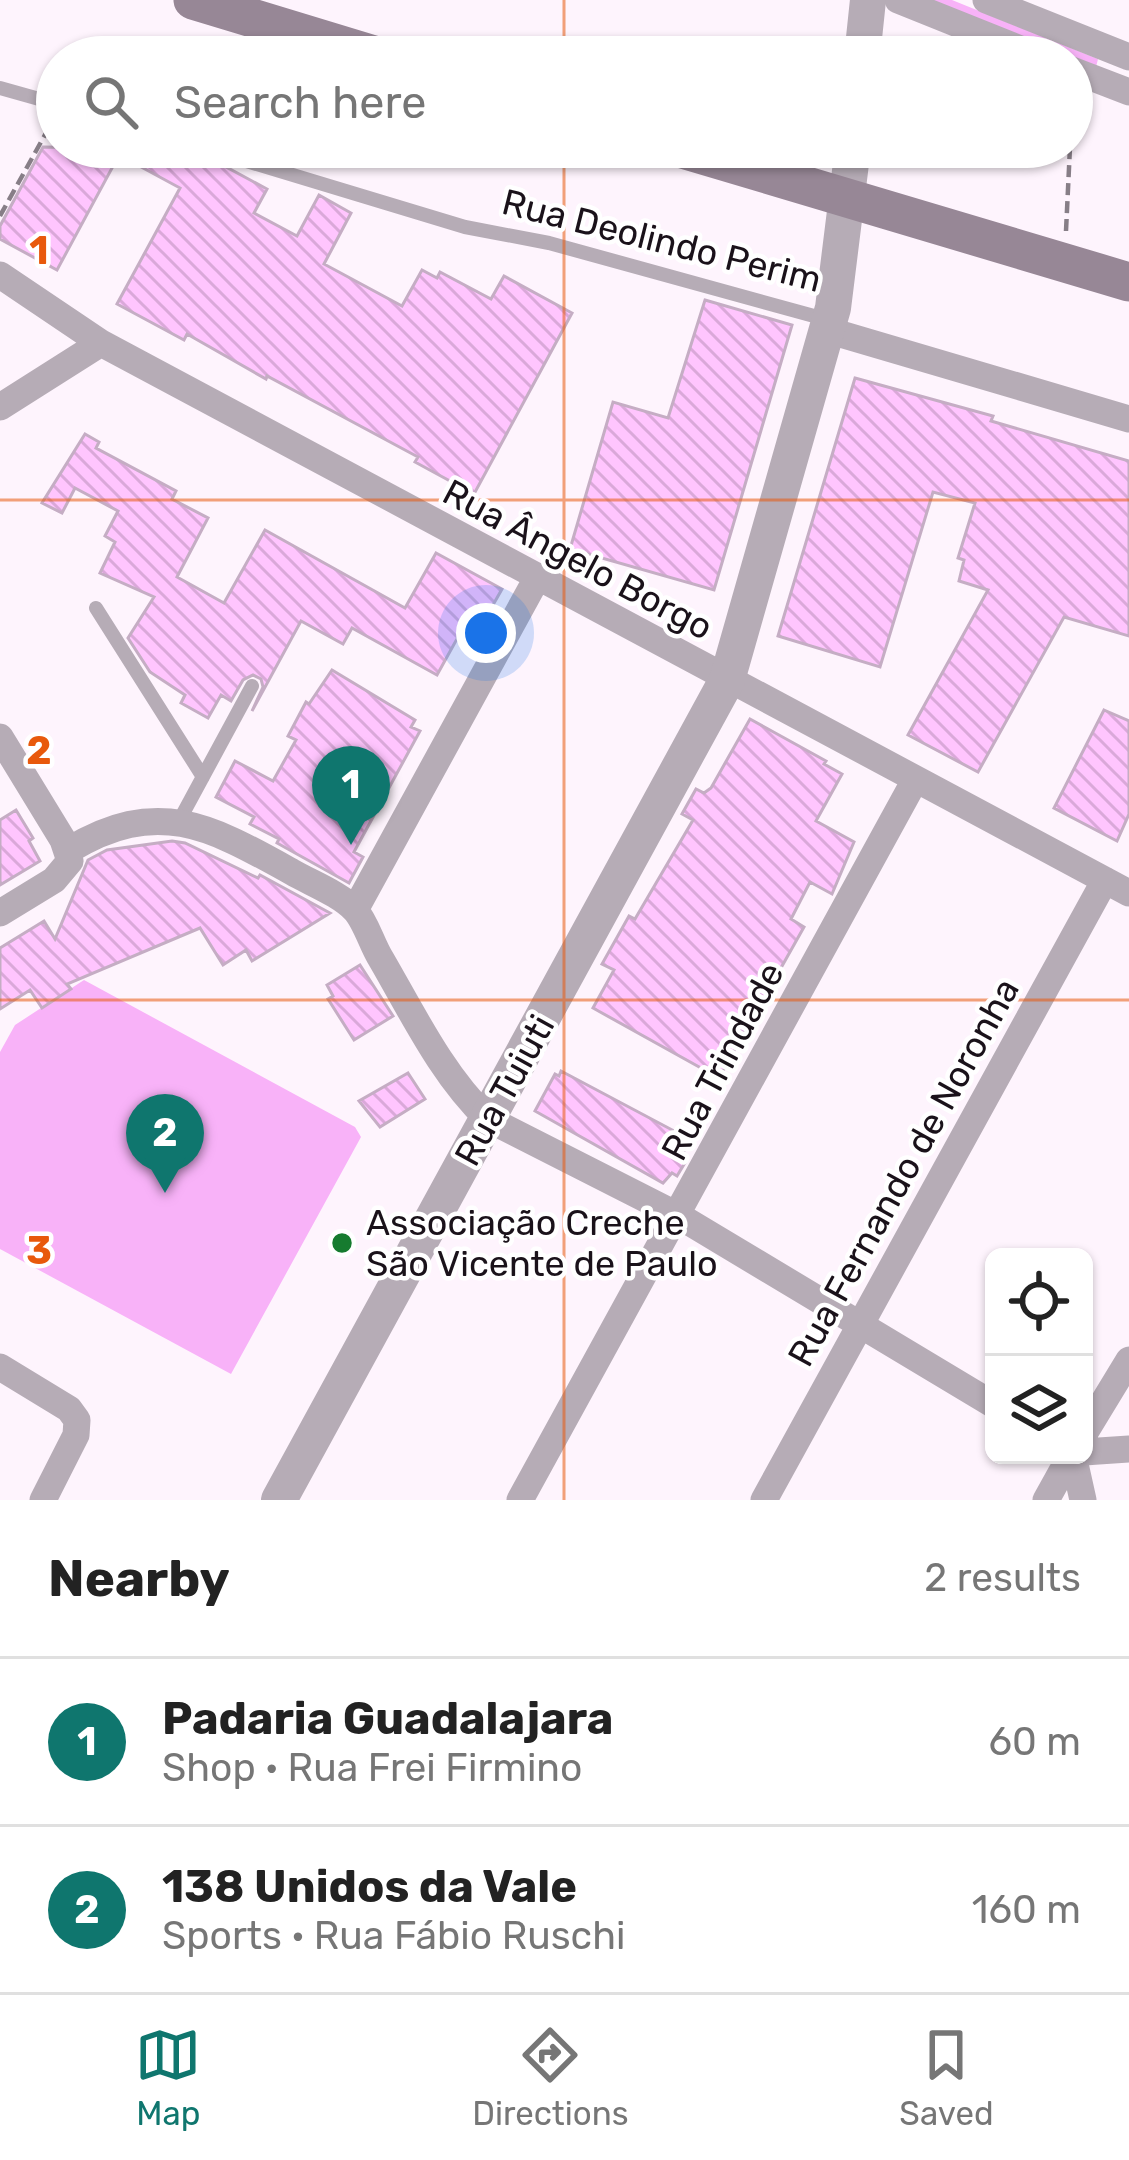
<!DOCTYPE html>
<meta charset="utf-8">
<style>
:root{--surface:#fff;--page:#f2f2f2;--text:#222;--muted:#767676;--line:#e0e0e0;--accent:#0f766e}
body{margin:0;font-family:Rubik,sans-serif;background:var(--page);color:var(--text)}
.controls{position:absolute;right:36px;bottom:36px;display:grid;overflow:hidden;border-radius:18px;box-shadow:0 3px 9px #0004}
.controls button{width:108px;height:108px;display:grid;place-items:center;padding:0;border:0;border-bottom:3px solid var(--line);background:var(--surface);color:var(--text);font:60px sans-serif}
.you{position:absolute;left:486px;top:633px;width:42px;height:42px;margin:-30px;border:9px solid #fff;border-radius:50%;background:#1a73e8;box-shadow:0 0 0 18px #1a73e833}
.badge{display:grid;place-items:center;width:78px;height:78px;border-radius:50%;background:var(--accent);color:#fff;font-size:39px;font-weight:700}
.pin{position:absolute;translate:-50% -99px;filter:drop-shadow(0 3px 6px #0008)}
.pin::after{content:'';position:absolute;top:63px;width:42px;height:36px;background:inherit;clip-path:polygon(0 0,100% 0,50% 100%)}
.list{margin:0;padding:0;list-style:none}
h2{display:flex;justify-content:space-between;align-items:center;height:156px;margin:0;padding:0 48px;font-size:51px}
h2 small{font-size:39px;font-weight:400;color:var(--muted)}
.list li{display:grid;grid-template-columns:78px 1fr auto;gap:36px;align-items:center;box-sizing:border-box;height:168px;padding:0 48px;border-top:3px solid var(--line)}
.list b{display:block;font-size:45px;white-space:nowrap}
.list p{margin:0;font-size:39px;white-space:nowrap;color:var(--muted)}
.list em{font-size:39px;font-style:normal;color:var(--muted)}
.icon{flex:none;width:66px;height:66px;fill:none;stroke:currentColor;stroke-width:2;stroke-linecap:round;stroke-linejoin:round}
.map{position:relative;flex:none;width:1129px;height:1500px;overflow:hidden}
.search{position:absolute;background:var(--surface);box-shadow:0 3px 9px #0004;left:36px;right:36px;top:36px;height:132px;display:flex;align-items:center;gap:30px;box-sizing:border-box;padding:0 42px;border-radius:66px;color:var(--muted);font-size:45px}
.sheet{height:492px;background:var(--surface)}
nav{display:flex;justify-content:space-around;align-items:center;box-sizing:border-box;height:168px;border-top:3px solid var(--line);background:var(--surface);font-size:33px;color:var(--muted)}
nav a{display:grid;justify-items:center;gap:6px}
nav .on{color:var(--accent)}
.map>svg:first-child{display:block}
.garden{fill:#f8b2f8}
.building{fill:url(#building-back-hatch);stroke:#c5adc4;stroke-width:3}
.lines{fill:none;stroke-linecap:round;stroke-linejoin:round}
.path{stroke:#877e87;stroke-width:4.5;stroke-dasharray:12 6;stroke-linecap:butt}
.service{stroke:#b6acb6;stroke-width:14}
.minor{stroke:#b6acb6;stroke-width:27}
.tertiary{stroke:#b6acb6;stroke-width:36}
.secondary{stroke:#978796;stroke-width:39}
.grid{fill:none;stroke:#e8590c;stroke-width:3;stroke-opacity:0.55}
.poi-dot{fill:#167b2f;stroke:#fff;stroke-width:4.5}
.labels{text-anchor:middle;stroke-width:9;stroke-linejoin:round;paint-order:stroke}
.street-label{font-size:36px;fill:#1a121a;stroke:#fff}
.poi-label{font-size:36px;fill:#1a121a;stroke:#fff;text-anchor:start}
.grid-label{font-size:39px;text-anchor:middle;font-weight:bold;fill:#e8590c;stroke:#fff;stroke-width:9;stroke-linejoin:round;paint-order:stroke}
</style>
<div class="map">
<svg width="1129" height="1500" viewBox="0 0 1129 1500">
<defs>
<pattern id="building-back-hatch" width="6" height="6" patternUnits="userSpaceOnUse" patternTransform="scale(3)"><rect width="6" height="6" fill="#ffc5fe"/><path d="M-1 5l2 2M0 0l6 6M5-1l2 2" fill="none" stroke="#daa8d9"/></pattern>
</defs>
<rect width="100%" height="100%" fill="#fef4fd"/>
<path class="garden" d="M930,0H952L1098,59L1096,67Z
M84,980L355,1127L361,1137L231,1374L0,1249V1052L15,1025Z"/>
<path class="building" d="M43,147L189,149L196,157L226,167L267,189L254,213L297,236L319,195L351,213L324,264L402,306L422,270L437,278L440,272L491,299L504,276L572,313L474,494L415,462L418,457L267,376L266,379L187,334L184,340L117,304L180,188L119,155L57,270L0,239V226Z
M705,300L792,325L714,590L570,549L613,402L668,418Z
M855,378L993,416L991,421L1129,461V636L1064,617L978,772L908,735L988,590L959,581L964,560L958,558L975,503L933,492L880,667L778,636Z
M85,434L99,442L96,448L176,491L172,499L208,518L177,577L224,603L265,530L405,608L436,553L502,589L476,635L463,628L437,675L352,628L343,644L301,621L252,711L263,687L261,679L253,675L243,680L231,701L221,695L208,718L181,703L185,695L150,672L128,638L154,597L100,573L115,542L105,536L118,511L75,488L62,513L42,503Z
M332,670L415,720L411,727L420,731L354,852L363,857L349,883L277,843L279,839L250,824L254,817L216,797L235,761L273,781L296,740L288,736L306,702L309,704Z
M1104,710L1129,721V814L1117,841L1054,808Z
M750,719L826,761L824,764L842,774L816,821L854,842L832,894L810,882L791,919L804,927L719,1078L593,1008L614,970L602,964L629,916L635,919L693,820L682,814L696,789L704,793L711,788Z
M16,810L33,838L29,841L40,861L0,885V820Z
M172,841L185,843L258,878L260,875L330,913L252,961L246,950L223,965L200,928L67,984L71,989L42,1008L30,990L0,1009V948L44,921L55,939L88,860L107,850Z
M360,965L393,1016L354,1040L328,999L333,996L327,985Z
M561,1071L676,1132L673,1137L687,1145L681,1157L686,1161L677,1176L672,1173L663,1183L535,1111L555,1074L559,1076Z
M408,1073L425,1099L380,1127L359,1101Z"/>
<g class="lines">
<path class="path" d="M1072,116L1073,100
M0,216L51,124
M1066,231L1070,147"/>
<path class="service" d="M0,88L57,104
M200,147L465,227L549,243L825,319
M96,608L203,777
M179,821L252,686"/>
<path class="minor" d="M898,0L1040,57
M986,0L1129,57
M1072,70L1129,92
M0,275L101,343L1129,893
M827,330L1129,419
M0,407L101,343
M0,737L63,840L70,861L54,880L0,913
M69,850C158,796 211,827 292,872C311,883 340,894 355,910C366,922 372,945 381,959C413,1014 442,1075 488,1119L679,1216L994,1405
M355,910L537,578
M0,1367L69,1409L77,1420L76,1435L43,1500
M1084,1434L1129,1360
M1084,1452L1129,1449
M1073,1455L1083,1500
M520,1500L915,780
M764,1500L1105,880
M1046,1500L1071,1455"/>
<path class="tertiary" d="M862,57L868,0
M279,1500L727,680L833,308L853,147"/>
<path class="secondary" d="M193,0L380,57
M676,147L1129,282"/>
</g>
<path class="grid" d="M564,0V57M564,147V1500M0,500H1129M0,1000H1129"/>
<circle class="poi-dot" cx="342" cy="1243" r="12"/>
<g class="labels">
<g class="street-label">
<text transform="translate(662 240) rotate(14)" y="13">Rua Deolindo Perim</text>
<text transform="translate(578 559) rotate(28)" y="13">Rua Ângelo Borgo</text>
<text transform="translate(722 1061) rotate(-62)" y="13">Rua Trindade</text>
<text transform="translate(504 1090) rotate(-61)" y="13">Rua Tuiuti</text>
<text transform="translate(903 1172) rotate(-61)" y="13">Rua Fernando de Noronha</text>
</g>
<g class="poi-label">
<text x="366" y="1235">Associação Creche<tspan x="366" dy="41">São Vicente de Paulo</tspan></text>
</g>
</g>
<g class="grid-label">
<text x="39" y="264">1</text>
<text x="39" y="764">2</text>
<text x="39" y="1264">3</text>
</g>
</svg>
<div class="controls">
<button><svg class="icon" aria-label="locate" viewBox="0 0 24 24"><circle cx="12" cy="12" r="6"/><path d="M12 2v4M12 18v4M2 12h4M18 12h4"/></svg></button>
<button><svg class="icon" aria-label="layers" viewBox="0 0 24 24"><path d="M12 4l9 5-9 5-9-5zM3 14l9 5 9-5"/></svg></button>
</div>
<div class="you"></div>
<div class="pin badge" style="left:351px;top:845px">1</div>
<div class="pin badge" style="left:165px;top:1193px">2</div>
<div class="search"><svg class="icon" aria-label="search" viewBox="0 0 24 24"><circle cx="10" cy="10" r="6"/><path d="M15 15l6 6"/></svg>Search here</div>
</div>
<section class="sheet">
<h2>Nearby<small>2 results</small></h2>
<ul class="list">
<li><span class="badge">1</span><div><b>Padaria Guadalajara</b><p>Shop · Rua Frei Firmino</p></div><em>60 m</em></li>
<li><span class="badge">2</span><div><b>138 Unidos da Vale</b><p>Sports · Rua Fábio Ruschi</p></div><em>160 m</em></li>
</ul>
</section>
<nav>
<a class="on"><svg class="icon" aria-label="map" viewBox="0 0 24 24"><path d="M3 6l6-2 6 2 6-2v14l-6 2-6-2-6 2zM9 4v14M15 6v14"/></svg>Map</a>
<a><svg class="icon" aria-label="directions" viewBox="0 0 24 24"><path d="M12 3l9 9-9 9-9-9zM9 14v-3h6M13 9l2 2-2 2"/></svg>Directions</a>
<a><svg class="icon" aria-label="saved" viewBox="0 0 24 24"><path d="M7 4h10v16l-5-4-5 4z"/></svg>Saved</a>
</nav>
